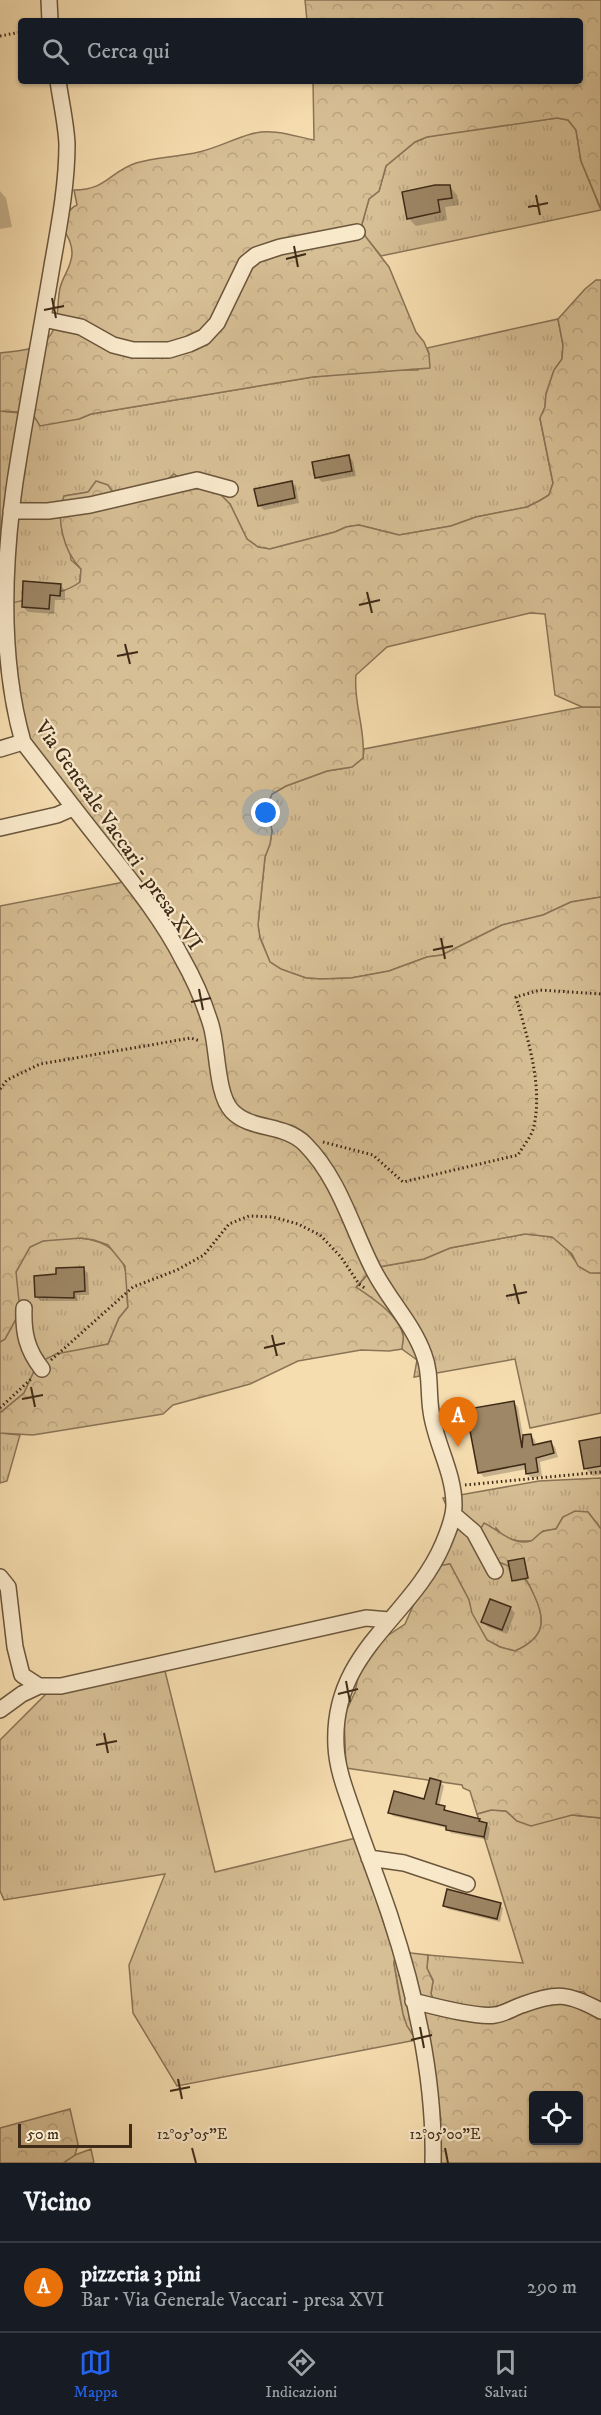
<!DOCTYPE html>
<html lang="it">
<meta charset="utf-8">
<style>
:root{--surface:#171b24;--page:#20242c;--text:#f1f3f6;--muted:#9ea1a6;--line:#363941;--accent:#2563eb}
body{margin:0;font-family:"IM FELL DW Pica",serif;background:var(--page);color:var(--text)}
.controls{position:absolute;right:18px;bottom:18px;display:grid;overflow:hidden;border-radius:6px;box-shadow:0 2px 4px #0004}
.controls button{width:54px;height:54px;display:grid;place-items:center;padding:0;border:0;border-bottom:2px solid var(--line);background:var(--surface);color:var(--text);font:30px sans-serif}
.scale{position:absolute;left:18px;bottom:15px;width:114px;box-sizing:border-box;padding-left:6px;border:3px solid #3e2a17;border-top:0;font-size:16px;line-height:21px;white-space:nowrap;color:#3e2a17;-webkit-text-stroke:4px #f9e9cb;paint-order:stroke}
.you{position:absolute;left:266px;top:813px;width:21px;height:21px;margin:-15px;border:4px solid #fff;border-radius:50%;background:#1a73e8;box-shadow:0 0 0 9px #1a73e833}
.badge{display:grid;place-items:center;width:39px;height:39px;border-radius:50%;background:var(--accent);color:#fff;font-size:20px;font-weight:700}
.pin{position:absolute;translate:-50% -50px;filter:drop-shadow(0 2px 3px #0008)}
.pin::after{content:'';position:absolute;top:32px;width:21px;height:18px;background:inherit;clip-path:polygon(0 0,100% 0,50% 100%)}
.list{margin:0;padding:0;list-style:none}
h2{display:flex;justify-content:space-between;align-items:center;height:78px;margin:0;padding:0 24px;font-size:26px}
h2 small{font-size:20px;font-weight:400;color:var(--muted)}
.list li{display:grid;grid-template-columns:39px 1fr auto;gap:18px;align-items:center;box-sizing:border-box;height:90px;padding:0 24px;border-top:2px solid var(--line)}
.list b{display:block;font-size:22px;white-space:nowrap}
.list p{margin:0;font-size:20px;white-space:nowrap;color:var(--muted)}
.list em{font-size:20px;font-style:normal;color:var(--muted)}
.icon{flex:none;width:33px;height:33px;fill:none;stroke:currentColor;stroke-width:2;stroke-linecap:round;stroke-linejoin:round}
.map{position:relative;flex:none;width:601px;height:2163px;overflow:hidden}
.search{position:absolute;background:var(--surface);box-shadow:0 2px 4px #0004;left:18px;right:18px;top:18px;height:66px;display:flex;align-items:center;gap:15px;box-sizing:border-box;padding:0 21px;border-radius:6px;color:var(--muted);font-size:22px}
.sheet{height:168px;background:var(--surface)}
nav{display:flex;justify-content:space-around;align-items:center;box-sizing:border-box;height:84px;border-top:2px solid var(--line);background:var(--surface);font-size:16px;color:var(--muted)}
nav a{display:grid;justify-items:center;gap:3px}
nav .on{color:var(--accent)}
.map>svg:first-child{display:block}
.grass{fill:url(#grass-tufts);stroke:#8a7456;stroke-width:1.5}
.forest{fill:url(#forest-crowns);stroke:#8a7456;stroke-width:1.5;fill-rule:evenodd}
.shadow{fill:#0003}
.building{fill:#9e8766;stroke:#3e2a17;stroke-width:1.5}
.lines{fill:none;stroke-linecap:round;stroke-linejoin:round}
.minor-casing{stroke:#6c573d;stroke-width:18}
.path{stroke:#3e2a17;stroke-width:3;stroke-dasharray:1.5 3;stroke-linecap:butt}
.minor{stroke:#f9e9cb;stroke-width:15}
.ticks{fill:none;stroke:#3e2a17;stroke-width:2}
.labels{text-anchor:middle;stroke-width:4.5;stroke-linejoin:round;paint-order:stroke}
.street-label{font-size:21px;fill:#3e2a17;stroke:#f9e9cb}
.ticks-label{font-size:15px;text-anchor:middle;fill:#3e2a17;stroke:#f9e9cb;stroke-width:4.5;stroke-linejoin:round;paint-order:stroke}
</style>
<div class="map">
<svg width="601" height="2163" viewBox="0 0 601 2163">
<defs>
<pattern id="grass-tufts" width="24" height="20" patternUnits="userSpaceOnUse" patternTransform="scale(1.5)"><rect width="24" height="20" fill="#d7bf95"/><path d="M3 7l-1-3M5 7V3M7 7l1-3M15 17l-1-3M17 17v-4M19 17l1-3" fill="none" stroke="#baa480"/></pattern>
<pattern id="forest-crowns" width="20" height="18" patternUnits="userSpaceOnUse" patternTransform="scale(1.5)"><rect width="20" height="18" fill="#d7bf95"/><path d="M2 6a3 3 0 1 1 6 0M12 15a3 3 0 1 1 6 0" fill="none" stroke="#baa480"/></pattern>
</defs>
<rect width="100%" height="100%" fill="#f6ddaf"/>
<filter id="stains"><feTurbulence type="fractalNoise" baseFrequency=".00333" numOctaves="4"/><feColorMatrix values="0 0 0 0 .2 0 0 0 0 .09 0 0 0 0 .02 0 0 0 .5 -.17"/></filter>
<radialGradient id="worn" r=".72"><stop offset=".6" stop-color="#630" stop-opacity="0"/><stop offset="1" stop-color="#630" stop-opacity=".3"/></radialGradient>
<path class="grass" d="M557,118L568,120L576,130L581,161L601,210L381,256L365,236L362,224L369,199L379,191L386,166L415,142L427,137L467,130Z
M558,319L563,345L562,359L554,370L546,394L545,407L540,419L553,483L549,495L539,501L527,507L476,517L451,526L399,535L359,525L346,527L335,532L270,549L258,547L247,539L230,504L207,488L194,489L183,482H164L130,496L88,492L64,496L71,560L81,569L80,582L70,590L33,597L0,613V411L79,419L91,414L313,377L378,370H418L429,354L427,348Z
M582,707H601V897L571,902L543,915L502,925L442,955L427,957L389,971L351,978L321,979L306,978L280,969L270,962L260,937L258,925L265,857L270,844L272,831L267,806L272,794L286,786L327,771L352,767L363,758L364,749Z
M525,1234C534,1235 546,1235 554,1238C576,1250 572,1274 601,1273V1413L530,1428L515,1359L414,1377L417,1360L402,1349C402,1344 404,1339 403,1335C399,1317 371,1297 356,1288L373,1268L424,1259L450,1248Z
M81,1238C105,1241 124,1252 127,1278C128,1288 126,1297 128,1307L119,1318L108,1344L35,1369L24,1393L0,1413V1342L5,1339L18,1315L16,1272L30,1247L42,1241L55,1239Z
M0,1433L20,1435L7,1481L0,1483Z
M601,1478V1529L588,1512L563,1517L556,1529L543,1531L532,1541H519L505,1538L496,1528L492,1559C501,1562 511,1565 518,1571C525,1577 530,1586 534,1594C547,1622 544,1638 515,1651L500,1647L487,1640L471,1613L469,1600L450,1564L437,1566L451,1516L443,1498L539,1481Z
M162,1659L215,1872L356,1838L395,1957L394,1964C399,1990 400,2017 416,2040L177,2086L133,2013L129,1965L165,1874L4,1900L0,1891V1740L55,1685Z
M491,1810L506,1811L517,1821L572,1815L601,1818V2010L492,2013L437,2008L431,1994L433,1980L427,1969L428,1955L523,1963L477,1814Z
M91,2149L94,2163H63L75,2155Z"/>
<path class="forest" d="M305,0H601V209L581,161L576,130L568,120L557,118L427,137L415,142L386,166L379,191L369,199L362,224L365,236L389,267L416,332L424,342L429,354L430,368L313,377L91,414L79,419L40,426L32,413L0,411V353C14,351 34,351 45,341C61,327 56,307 60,288C63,275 72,267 72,253C72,242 67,236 62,227C64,219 69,208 77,205L74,190C107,190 109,172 136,163C156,157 178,157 199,152C217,148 233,139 251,134C273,128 293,136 314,140L313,81H580V21H307Z
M596,280H601V707H582L555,695L545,614L530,613L387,647L356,675C353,703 366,730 363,758L352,767L327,771L286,786L272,794L267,806L272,831L270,844L265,857L258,925L260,938L270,962L281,969L306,978L321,979L351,978L389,971L427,957L442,955L502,925L543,915L571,902L601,897V1273H590L578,1266L572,1254L552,1237L525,1234L450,1248L424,1259L373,1268L356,1287C372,1298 398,1314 403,1335C404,1339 402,1344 402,1349L389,1351L361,1350L298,1361L250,1384L173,1405L163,1414L33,1435L0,1433V1413L24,1393L35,1369L44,1360L56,1354L108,1344L119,1318L128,1307L125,1266L108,1245L94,1240L81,1238L43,1241L30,1247L16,1272L19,1301L18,1315L5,1339L0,1342V906L119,883L134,876L24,735L8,604C29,598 64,595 80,582L81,569C64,552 55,519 64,496L88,492L96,481L108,485L116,497L164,482L174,474L194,489L207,488L217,491L230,504L247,539L258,547L270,549L335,532L346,527L359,525L399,535L451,526L476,517L527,507L539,501L549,495L553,483L540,418L545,407L546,394L554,370L562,359L563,345L558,319L585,289Z
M575,1511L588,1512L601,1529V1818L572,1815L531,1826L517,1821L506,1811L491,1810L477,1814L470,1791L463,1788L462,1785L346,1768L344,1716L355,1692L358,1677L378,1642L405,1624L421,1588L437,1566L450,1564L469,1600L472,1613L487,1640L500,1647L515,1651C544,1638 547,1622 534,1595C530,1586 526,1577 518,1571C511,1565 500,1564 492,1559C486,1554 481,1542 477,1535L484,1523C499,1530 512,1546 531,1541C535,1539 538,1534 542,1532C546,1530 551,1530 556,1529L563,1517Z
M397,1946L411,1953L428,1955L427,1968L433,1981L431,1994L437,2008L480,2015L568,1991L584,1992L601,2010V2163H433V2143L441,2120L433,2071L421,2047L407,2026L403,2014L394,1963ZM534,2096H578V2140H534Z
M70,2109L78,2144L75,2155L63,2163H0V2128Z"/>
<path class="shadow" d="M450,187L457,195L459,205L445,207L447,220L416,226L408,218Z
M0,191L6,198L12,227L0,229Z
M348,456L353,461L356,476L322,482L317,477Z
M291,482L296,487L299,503L264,510L259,505Z
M60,585L65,590V600H55L54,614L28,612L23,607Z
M83,1269L88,1273L89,1295H77L78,1301H41L36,1297L58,1275Z
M513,1402L518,1407L523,1436L530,1435L535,1440L536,1446L550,1442L555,1447L558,1457L540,1462L542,1476L532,1478L527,1474V1469L484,1477L479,1472Z
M601,1439V1475L593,1476L585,1468Z
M524,1559L529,1579L515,1582L513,1580Z
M510,1608L515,1613L507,1634L488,1627L483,1622Z
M440,1782L444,1786L439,1807L487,1824L490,1828L488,1840L451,1833L447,1828L393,1816L390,1812L426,1801Z
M500,1905L503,1908L500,1922L448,1909L444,1906Z"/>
<path class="building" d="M435,185H450L452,198L438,200L440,212L407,219L402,192Z
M349,455L352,471L315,478L312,462Z
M292,481L295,498L258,506L254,489Z
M23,581L61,584L60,596L50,595L49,609L22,607Z
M84,1267L85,1291L74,1292V1298L35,1297L34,1276L56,1274V1268Z
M514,1401L522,1448L523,1435L531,1434L533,1445L551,1441L554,1453L536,1458L538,1472L526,1474L525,1464L478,1473L467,1415L469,1414L468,1409Z
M601,1437V1466L584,1469L579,1441Z
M524,1558L528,1578L512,1581L508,1561Z
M490,1599L511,1607L502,1630L481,1622Z
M430,1778L441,1781L436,1804L445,1806L444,1810L480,1819L479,1821L487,1823L484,1837L446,1830V1826L388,1813L394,1791L424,1799Z
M447,1889L501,1903L497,1919L443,1906Z"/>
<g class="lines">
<defs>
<path id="minor" d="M49,0L50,21
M58,81C61,102 66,123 67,144C67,185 59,226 52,266C40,338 26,410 15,482C3,567 0,661 23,742C50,777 76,811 103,845C131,881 161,917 182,958C194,979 204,1002 211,1025C218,1048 216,1094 232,1111C251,1131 284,1123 305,1144C340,1179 352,1229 374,1271C389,1300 413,1324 424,1355C431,1373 428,1392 431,1411C435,1443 454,1472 454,1505C454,1518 448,1532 443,1544C411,1619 331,1651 336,1746C337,1768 345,1789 352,1809C364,1845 378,1880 390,1916C416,1995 435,2080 433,2163
M43,319L81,327L113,345L133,350H169L189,344L204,337L217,323L246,263L256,255L280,247L357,232
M11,511H48L90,505L197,480L230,489
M0,749L23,742
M0,828L57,815L73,808
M24,1308C23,1333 27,1350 42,1369
M453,1514L474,1532L495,1571
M0,1577L8,1587L15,1647L22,1675L39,1686H61L366,1618L389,1620
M0,1710L22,1694L39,1686
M369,1858L404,1863L467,1884
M413,2001C433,2006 477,2018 495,2015C504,2014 513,2008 522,2005C557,1992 568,1993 601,2011"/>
</defs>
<use href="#minor" class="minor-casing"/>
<path class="path" d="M0,36L21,32
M0,1089L7,1080L40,1064L191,1038L200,1041
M323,1142L373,1155L403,1182L518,1155C523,1146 532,1136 534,1126C543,1084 527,1037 516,997L540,990L601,994
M51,1360L133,1287L177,1270L204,1255L229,1224L249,1216L273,1217L298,1224L320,1235L341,1257L359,1284L366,1289
M0,1408L31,1379
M465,1485L601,1472"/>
<use href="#minor" class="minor"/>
</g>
<path class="ticks" d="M536,195L540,215M528,207L548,203M294,246L298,267M286,259L306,254M52,298L56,318M44,310L64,306M367,592L372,613M359,605L380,600M125,644L130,664M117,656L138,652M441,938L445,959M433,950L453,946M199,989L203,1010M191,1002L211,998M514,1284L519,1304M506,1296L527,1292M272,1335L277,1356M264,1348L285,1343M31,1387L35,1407M22,1399L43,1395M346,1681L350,1702M338,1694L358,1689M104,1733L108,1753M96,1745L117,1741M420,2027L424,2048M411,2040L432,2035M178,2079L182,2099M170,2091L190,2087M192,2148L196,2163M445,2148L448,2163"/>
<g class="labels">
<g class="street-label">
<text transform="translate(119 835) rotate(55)" y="7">Via Generale Vaccari - presa XVI</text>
</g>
</g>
<g class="ticks-label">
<text x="192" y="2139">12°05'05"E</text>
<text x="445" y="2139">12°05'00"E</text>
</g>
<rect width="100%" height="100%" filter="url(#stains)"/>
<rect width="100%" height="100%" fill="url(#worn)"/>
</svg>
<div class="controls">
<button><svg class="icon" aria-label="locate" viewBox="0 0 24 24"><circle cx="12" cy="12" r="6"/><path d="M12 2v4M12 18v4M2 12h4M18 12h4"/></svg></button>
</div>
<div class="scale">50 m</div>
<div class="you"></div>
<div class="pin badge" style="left:458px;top:1447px;background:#e8710a">A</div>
<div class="search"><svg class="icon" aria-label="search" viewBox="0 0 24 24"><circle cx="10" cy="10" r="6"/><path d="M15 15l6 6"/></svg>Cerca qui</div>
</div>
<section class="sheet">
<h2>Vicino<small></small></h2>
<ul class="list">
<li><span class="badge" style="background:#e8710a">A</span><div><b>pizzeria 3 pini</b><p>Bar · Via Generale Vaccari - presa XVI</p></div><em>290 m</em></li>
</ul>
</section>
<nav>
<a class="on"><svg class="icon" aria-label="map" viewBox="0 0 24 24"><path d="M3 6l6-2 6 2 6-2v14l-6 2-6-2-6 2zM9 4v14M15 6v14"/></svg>Mappa</a>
<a><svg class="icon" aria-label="directions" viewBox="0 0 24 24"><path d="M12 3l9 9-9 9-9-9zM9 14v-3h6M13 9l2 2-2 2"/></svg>Indicazioni</a>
<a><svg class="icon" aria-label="saved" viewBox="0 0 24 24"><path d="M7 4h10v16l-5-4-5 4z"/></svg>Salvati</a>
</nav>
